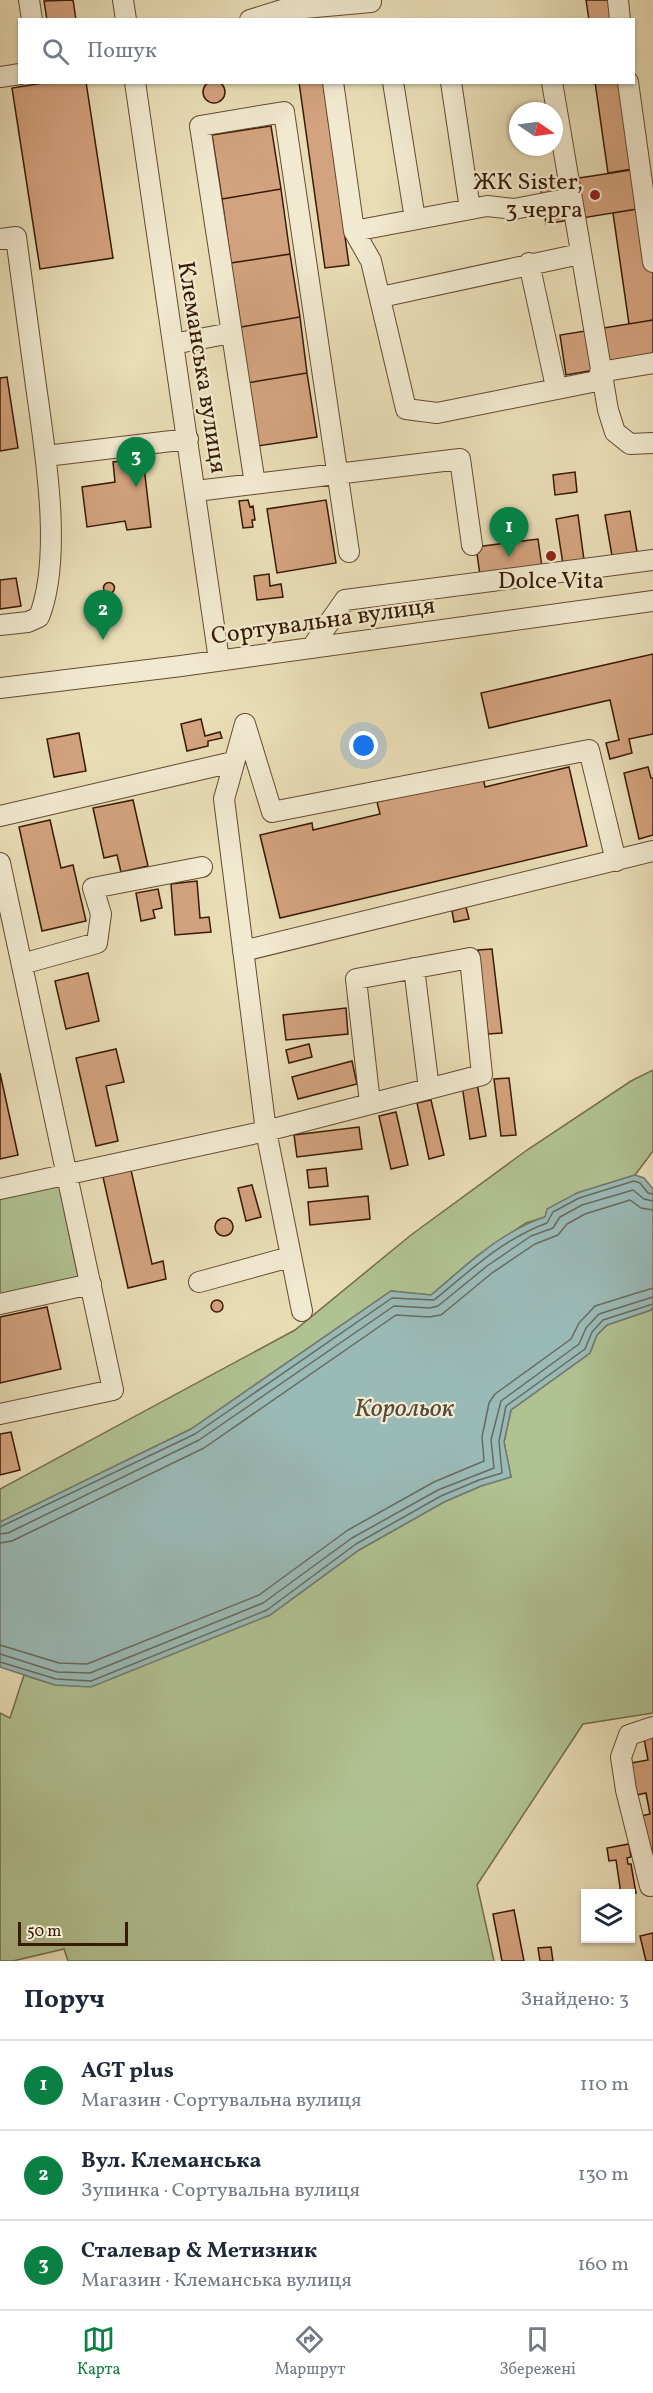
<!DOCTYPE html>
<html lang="uk">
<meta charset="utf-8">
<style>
:root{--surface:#fff;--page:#f6f6f7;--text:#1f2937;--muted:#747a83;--line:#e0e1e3;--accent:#0b8043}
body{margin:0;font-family:Vollkorn,serif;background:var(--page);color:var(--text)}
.controls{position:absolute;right:18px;bottom:18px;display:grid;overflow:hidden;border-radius:0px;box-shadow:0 2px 4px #0004}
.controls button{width:54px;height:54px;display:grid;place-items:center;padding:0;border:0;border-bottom:2px solid var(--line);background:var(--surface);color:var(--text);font:30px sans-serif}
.compass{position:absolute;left:509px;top:102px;width:54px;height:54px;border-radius:50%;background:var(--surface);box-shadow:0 2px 4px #0004;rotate:103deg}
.scale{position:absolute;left:18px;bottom:15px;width:110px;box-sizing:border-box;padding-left:6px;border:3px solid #381a05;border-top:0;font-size:16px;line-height:21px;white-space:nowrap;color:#381a05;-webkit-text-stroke:4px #f1e9d0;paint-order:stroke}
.you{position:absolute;left:364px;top:746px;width:21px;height:21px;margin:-15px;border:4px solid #fff;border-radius:50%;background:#1a73e8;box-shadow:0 0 0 9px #1a73e833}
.badge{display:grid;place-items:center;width:39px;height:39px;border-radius:50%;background:var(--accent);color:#fff;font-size:20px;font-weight:700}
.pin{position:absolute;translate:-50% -50px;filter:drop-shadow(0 2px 3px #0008)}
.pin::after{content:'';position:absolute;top:32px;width:21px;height:18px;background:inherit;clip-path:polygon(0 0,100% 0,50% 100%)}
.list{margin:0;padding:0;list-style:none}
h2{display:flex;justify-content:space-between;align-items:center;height:78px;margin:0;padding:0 24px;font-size:26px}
h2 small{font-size:20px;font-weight:400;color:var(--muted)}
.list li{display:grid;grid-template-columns:39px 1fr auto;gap:18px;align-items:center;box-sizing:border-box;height:90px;padding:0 24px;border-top:2px solid var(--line)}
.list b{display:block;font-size:22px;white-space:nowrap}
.list p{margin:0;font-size:20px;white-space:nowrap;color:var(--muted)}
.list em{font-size:20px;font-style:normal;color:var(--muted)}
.icon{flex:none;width:33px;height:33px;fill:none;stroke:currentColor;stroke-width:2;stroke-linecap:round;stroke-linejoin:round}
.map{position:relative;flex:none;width:653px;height:1961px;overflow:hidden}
.search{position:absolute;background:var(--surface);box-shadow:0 2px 4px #0004;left:18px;right:18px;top:18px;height:66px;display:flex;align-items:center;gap:15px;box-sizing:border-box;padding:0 21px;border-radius:0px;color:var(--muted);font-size:22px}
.sheet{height:348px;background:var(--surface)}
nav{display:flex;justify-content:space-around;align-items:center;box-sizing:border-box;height:84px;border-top:2px solid var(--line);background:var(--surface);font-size:16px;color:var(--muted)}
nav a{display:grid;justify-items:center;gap:3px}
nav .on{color:var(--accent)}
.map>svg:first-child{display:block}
.green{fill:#b1c292;stroke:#746e4c;stroke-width:1.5}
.water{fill:#9abab7;stroke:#737a70;stroke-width:1.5}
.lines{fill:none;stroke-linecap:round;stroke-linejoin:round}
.shore{stroke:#696a5e;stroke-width:1.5}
.building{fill:#d3a27e;stroke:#381a05;stroke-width:1.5}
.minor-casing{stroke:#644b31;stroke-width:22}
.minor{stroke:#f1e9d0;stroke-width:20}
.poi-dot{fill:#8f2418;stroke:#f1e9d0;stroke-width:2}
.labels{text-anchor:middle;stroke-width:4.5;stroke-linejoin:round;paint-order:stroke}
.poi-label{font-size:24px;fill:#381a05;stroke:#f1e9d0;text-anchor:end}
.street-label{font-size:24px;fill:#381a05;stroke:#f1e9d0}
.water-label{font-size:26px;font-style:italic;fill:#554a3a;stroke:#f1e9d0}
</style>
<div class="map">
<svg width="653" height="1961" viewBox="0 0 653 1961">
<rect width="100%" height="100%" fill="#e9ddb6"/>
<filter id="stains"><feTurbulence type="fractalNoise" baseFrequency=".00333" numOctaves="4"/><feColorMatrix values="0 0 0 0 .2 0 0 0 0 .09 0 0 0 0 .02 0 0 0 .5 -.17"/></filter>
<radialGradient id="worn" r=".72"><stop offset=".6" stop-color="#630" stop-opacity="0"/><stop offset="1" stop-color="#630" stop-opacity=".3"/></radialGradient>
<path class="green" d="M653,1070V1151L635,1175L577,1193L545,1217L526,1223L478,1255L431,1295L391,1291L191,1429L0,1522V1489L295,1330L411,1235L527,1150L631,1081Z
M58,1181L79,1281L0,1296V1195Z
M653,1307V1713L583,1724L477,1885L494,1961H68L64,1949L13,1961H0V1713L10,1718L24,1675L55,1685L270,1615L359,1550L444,1502L481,1486L511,1477L504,1442L511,1410L590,1353L597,1335L607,1325L651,1310Z"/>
<path class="water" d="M635,1175L644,1178L653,1189V1307L651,1310L607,1325L597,1335L590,1353L511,1410L504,1442L511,1477L481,1486L444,1502L359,1550L270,1615L91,1687L55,1685L0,1667V1522L191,1429L391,1291L431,1295C466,1266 501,1231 545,1217L547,1209L577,1193Z"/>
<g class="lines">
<path class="shore" d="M0,1527L195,1434L392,1298L434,1300C471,1270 503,1239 547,1223L553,1212L579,1198L634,1181L640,1183L648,1193L653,1194
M0,1534L8,1533L199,1440L394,1306L430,1308L438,1306L487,1266L531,1236L553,1228L560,1217L582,1205L633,1190L644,1199L653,1201
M0,1543L12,1541L204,1448L396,1315L429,1317L441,1315L492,1273L535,1244L558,1235L567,1224L585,1214L630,1200L641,1208L653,1210
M0,1645L59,1663L87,1664L259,1595L348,1530L434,1482L484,1461L482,1437L489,1403L495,1394L571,1339L579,1323L595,1306L653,1288
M0,1654L57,1672L90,1673L263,1603L352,1538L438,1490L494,1468L491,1440L501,1401L579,1344L586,1328L599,1314L653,1297
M0,1662L56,1679L91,1681L267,1610L356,1544L441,1496L479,1480L502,1473L499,1441L506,1406L585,1349L592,1332L603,1320L653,1304"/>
</g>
<path class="building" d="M73,0L76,20H47L44,1Z
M586,0H621L624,20H589Z
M203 92a11 11 0 1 1 22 0a11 11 0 1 1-22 0Z
M49,82H86L113,258L40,269L12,88Z
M299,82H323L349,265L325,268Z
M595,82H632L644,167L608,173Z
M271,126L281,189L222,199L212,135Z
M644,168L649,207L546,224L540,184Z
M281,189L290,254L231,263L222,199Z
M649,207L653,234V320L629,324L613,213Z
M290,254L300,317L241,327L231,263Z
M300,317L307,373L247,383L241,327Z
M653,320V360L566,375L560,335Z
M307,373L317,437L258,446L247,383Z
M7,377L18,448L0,451V378Z
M143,458L151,527L127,530L125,521L87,527L82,487L115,482L113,462Z
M575,472L577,492L555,495L553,475Z
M248,500L250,507L253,506L255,520H252L253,527L243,528L239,501Z
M326,500L336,563L277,573L267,509Z
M630,511L637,552L612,556L605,515Z
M578,515L584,560L563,564L556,519Z
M538,539L542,567L480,575L476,547Z
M269,574L270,586L281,584L283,597L257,600L254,576Z
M16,578L21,606L0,609V580Z
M103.5 588a5.5 5.5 0 1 1 11 0a5.5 5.5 0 1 1-11 0Z
M653,654V734L629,739L632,753L610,759L606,743L619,740L610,700L489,728L481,693Z
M201,719L205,736L220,732L222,738L208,741V746L187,751L181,724Z
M79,733L86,771L54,777L47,739Z
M569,767L587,846L280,918L260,835L312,823L313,830L380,814L377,802L483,777L485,787Z
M648,767L651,778H653V835L639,839L624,773Z
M133,800L148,866L121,872L117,855L104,858L93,808Z
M50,820L61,868L73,865L86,921L42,931L19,827Z
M197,881L200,918L209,917L211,932L175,935L171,884Z
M158,889L162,908L153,910L155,918L141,921L136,893Z
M466,907L469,919L454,922L452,911Z
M492,949L502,1033L488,1034L478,950Z
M88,973L99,1021L66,1029L55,981Z
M346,1008L348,1034L286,1040L283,1015Z
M309,1044L312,1057L289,1063L286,1050Z
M116,1049L124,1082L106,1086L118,1141L96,1146L76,1058Z
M352,1061L357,1084L298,1099L292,1077Z
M0,1073L18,1155L0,1159Z
M509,1078L516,1135L501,1136L494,1079Z
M477,1083L486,1136L470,1139L462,1085Z
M431,1100L444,1155L429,1159L417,1103Z
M396,1112L408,1165L391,1169L379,1116Z
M359,1127L362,1149L297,1157L294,1135Z
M326,1168L328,1186L309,1188L307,1170Z
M131,1170L152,1264L163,1261L166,1279L128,1288L103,1177Z
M252,1185L261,1217L246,1221L238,1188Z
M368,1196L370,1219L310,1225L308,1202Z
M215 1227a9 9 0 1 1 18 0a9 9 0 1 1-18 0Z
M211 1306a6 6 0 1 1 12 0a6 6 0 1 1-12 0Z
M47,1307L61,1369L0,1383V1317Z
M11,1432L20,1470L0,1475V1434Z
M653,1731V1869L641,1816L650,1814L646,1793L637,1795L631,1763L648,1760L643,1733Z
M629,1844L631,1857L627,1858L628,1864H631L636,1893L621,1894L616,1860L609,1861L607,1848Z
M514,1910L524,1961H502L493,1914Z
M653,1933V1961H646L640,1936Z
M551,1947L553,1961H540L538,1948Z"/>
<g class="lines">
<defs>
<path id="minor" d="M29,0L32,20
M123,0L126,20
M618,0L620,20
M250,20L282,10L371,2
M0,77L20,74
M135,82L219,660
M333,82L354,231L371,261L406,409L437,413L602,380
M393,82L415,219
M451,82L470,209
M552,82L608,410L615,432L630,444L653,443
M628,82L653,262
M354,231L487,206L514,209L571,198
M0,239L16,237C23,286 29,336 36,386C45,451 63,557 39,617L28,622L0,625
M529,263L556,387
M381,297L580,254
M173,344L231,333
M600,372L653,363
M46,456L188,439
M255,484L200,126L284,112L349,552
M196,491L460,459L472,545
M312,647L345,600L653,560
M0,688L181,666L653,601
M245,724L224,799L266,1131L302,1311
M245,724L272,812L589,750L616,861
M0,816L233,762
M0,863L113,1390L0,1414
M243,951L653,851
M22,964L97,943L101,914L93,888L202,867
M414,968L429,1089
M0,1189L266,1131L482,1075L470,958L356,979L370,1103
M199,1282L290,1257
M0,1304L91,1284
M653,1727L629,1735L621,1757L626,1790L650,1886L653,1885"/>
</defs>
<use href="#minor" class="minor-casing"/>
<use href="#minor" class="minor"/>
</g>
<g class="poi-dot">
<circle cx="595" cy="195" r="6"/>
<circle cx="551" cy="556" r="6"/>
</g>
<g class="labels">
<g class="poi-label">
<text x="583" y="189">ЖК Sister,<tspan x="583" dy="28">3 черга</tspan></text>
<text x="551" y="588" text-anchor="middle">Dolce Vita</text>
</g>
<g class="street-label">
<text transform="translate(203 367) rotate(81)" y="8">Клеманська вулиця</text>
<text transform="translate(323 620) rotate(-8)" y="8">Сортувальна вулиця</text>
</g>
<g class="water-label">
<text x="404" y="1416">Корольок</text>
</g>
</g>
<rect width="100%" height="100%" filter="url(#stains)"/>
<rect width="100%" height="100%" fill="url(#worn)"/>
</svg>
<div class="controls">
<button><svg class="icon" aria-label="layers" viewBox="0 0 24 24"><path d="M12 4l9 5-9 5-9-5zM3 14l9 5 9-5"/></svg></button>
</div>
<svg class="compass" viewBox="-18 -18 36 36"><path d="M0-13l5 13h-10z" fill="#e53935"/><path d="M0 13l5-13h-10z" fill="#747a83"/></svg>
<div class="scale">50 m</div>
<div class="you"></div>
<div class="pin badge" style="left:509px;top:557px">1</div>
<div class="pin badge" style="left:103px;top:640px">2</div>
<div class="pin badge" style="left:136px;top:487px">3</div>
<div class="search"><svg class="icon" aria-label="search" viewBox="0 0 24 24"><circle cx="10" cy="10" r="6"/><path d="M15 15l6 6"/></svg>Пошук</div>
</div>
<section class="sheet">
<h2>Поруч<small>Знайдено: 3</small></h2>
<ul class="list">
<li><span class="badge">1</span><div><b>AGT plus</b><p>Магазин · Сортувальна вулиця</p></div><em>110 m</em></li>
<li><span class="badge">2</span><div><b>Вул. Клеманська</b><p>Зупинка · Сортувальна вулиця</p></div><em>130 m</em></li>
<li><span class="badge">3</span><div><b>Сталевар &amp; Метизник</b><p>Магазин · Клеманська вулиця</p></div><em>160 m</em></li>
</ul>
</section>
<nav>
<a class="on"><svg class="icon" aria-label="map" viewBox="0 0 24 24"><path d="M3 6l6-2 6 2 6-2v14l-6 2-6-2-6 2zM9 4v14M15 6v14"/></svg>Карта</a>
<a><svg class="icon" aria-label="directions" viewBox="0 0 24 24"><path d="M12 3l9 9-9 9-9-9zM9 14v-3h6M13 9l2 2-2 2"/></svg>Маршрут</a>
<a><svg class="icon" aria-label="saved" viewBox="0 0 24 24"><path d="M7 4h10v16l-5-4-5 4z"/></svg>Збережені</a>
</nav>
